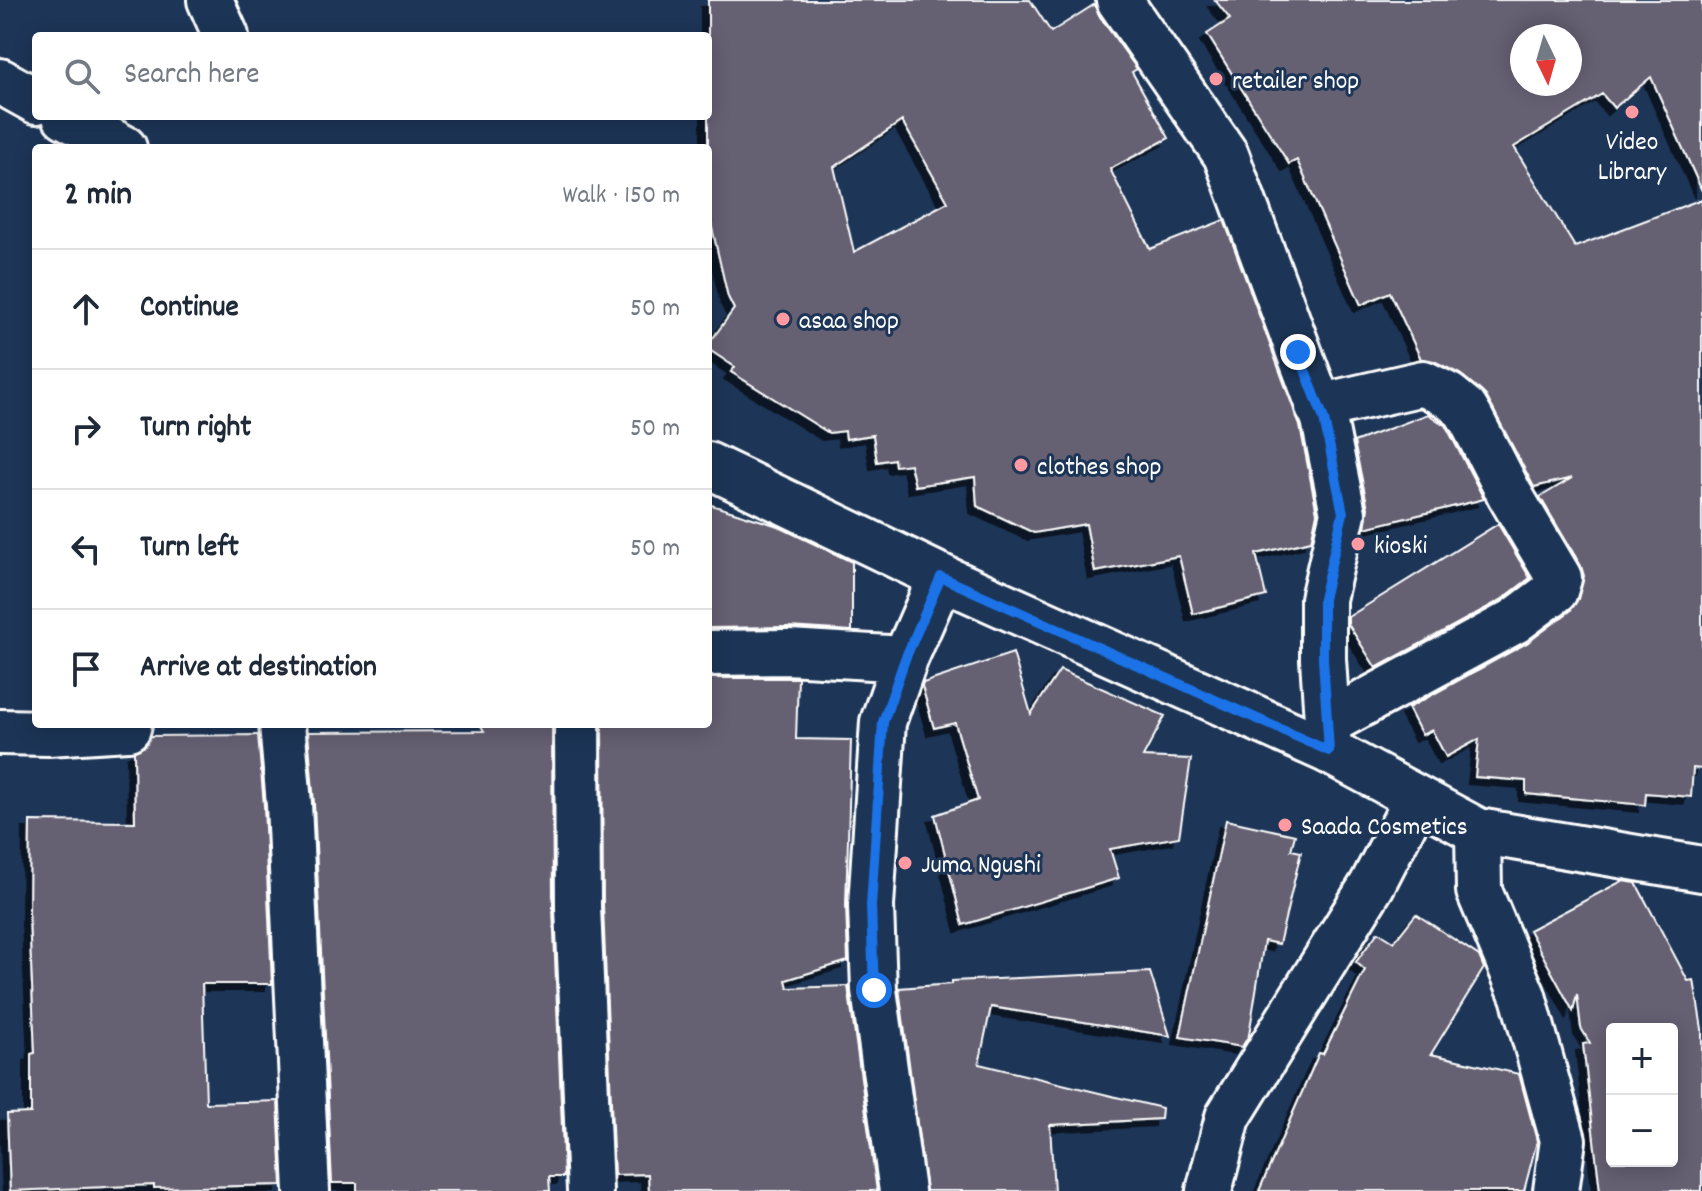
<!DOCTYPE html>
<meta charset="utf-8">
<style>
:root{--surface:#fff;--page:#f2f2f3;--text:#1f2937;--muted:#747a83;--line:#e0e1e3}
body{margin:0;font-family:Dekko,sans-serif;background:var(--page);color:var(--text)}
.controls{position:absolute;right:24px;bottom:24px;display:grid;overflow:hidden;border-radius:8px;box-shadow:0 4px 20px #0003}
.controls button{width:72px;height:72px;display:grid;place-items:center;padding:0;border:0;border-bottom:2px solid var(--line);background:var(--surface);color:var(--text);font:40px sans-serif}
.compass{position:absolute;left:1510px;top:24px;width:72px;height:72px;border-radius:50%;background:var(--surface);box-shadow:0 4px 20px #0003;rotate:175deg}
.stop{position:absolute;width:24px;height:24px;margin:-18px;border:6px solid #1a73e8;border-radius:50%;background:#fff}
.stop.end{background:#1a73e8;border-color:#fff;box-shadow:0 2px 8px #0008}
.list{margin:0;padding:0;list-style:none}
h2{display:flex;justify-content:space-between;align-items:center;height:104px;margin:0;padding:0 32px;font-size:34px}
h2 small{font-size:26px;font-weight:400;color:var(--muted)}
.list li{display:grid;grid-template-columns:52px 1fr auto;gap:24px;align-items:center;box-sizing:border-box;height:120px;padding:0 32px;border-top:2px solid var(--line)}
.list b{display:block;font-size:30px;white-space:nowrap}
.list em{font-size:26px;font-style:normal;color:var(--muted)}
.icon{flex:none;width:44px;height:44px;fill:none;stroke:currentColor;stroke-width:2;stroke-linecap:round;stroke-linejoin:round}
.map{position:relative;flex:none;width:1702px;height:1191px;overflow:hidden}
.search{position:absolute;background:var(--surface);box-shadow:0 4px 20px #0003;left:32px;top:32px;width:680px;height:88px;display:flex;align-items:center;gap:20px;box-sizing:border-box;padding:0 28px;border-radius:8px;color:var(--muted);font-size:30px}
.panel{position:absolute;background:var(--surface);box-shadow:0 4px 20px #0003;left:32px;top:144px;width:680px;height:584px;border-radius:8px}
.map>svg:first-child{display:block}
.building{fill:#656072;stroke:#fff;stroke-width:2;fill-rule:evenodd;filter:url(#shadow)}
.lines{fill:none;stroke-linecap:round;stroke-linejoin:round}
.minor-casing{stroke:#fff;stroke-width:50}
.secondary-casing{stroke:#fff;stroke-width:50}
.minor{stroke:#1d3557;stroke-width:44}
.secondary{stroke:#1d3557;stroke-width:44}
.route{stroke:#1a73e8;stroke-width:10}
.poi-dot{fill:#ff9aa2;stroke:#1d3557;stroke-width:3}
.labels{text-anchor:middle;stroke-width:6;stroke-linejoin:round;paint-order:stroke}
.poi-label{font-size:26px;fill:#fff;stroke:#1d3557;text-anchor:start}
</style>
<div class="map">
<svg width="1702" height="1191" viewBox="0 0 1702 1191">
<defs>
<filter id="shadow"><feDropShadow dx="-7" dy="7" stdDeviation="0" flood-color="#0009"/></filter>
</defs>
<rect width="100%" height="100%" fill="#1d3557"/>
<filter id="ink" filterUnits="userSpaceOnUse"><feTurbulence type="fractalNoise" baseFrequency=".0125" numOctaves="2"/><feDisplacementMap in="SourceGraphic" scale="16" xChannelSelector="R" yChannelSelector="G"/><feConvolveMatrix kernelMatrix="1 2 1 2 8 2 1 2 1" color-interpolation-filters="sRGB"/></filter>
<g filter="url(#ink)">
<path class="building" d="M708,0H1030L1051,32L1095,4L1098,14L1137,69L1132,72L1169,138L1110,169L1150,249L1224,220L1300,426L1317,513L1311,541L1256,554L1266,596L1193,614L1179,556L1095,572L1086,524L1034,533L977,506L975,477L915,486L910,464L895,466L894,459L877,462L873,435L846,439L845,431L829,433L731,372L735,367L708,349V345L734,309L728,297L708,210ZM902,121L948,202L854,252L834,167Z
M1215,0H1702V191L1651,77L1614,108L1602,94L1514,147L1575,247L1702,199V769L1693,768L1691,797L1646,793L1645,805L1526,794V781L1475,777L1479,739L1446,757L1432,730L1422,735L1408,708L1527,643L1570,611L1578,599L1584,576L1581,566L1540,497L1572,478L1534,487L1486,396L1460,374L1434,361L1421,359L1390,292L1361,305L1297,160L1289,164L1207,34L1230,19ZM1522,36H1570V84H1522Z
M1428,414L1446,426L1484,499L1365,528L1368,508L1354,442Z
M708,504L775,525L852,562V631L788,627L708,628Z
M1498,524L1530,578L1501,600L1376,668L1348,624V617Z
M1013,653L1031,714L1060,670L1165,716L1143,757L1191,759L1179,837L1110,849L1119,878L963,925L935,815L978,800L955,723L934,728L922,686L923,683Z
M708,678H798L796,739L851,740L846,905L848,961L786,980L788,988L848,986L877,1191H649L648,1174L614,1175L603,906L602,724H708Z
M480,724H552L553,908L564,1177H549L550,1191H357V1183H332L314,803L308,732L484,731Z
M258,735L264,806L272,984H202L206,1103L278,1101L282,1185L154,1188V1185L10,1191L7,1114L31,1113V1054L35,1053L29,916L30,821L135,822L134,751L145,746L151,736Z
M1226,820L1295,835L1291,850L1301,852L1279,944L1264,941L1249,1035L1242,1047L1180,1037Z
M1622,881L1636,883L1688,981L1694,980L1702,1029V1191H1600L1583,1044L1590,1043L1581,1028L1577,994L1573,1011L1529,930ZM1612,1029H1672V1161H1612Z
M1416,914L1479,956L1484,968L1431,1054L1519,1074L1537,1141L1524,1191H1259L1319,1053L1323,1054L1365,970L1356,962L1378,932L1394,942Z
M1150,972L1170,1036L991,1007L979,1064L1162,1108L1161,1119L1050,1125L1054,1191H926L899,988L952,984V981Z"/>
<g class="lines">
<defs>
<path id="minor" d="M210,0L226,36
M1119,0L1226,155L1324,419L1343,513L1323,599V659L1329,751
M1318,407L1423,383L1449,396L1465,409L1471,419L1510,495L1559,578L1555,591L1515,621L1327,723
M708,653L788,652L905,659
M282,724L289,804L307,1191
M577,724L578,907L590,1191
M0,732L48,733L128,728L129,724
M1478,831L1479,891L1523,996L1563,1140L1556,1191
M902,1191L874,990L871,906L883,722L905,659L941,577
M1209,1191L1228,1117L1372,885L1416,800"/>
<path id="secondary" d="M0,81L36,101
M65,116L124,148
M708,465L941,577L1329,751L1478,831L1702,869"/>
</defs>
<use href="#minor" class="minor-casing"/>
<use href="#secondary" class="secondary-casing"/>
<use href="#minor" class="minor"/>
<use href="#secondary" class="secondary"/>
</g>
</g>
<g class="lines" filter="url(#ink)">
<path class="route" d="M874,990L871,906L883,722L905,659L941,577L1329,751L1323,659V599L1343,513L1324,419L1298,352"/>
</g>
<g class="poi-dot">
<circle cx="1216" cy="79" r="8"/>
<circle cx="1632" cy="112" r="8"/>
<circle cx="783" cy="319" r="8"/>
<circle cx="1021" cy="465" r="8"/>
<circle cx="1358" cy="544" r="8"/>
<circle cx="1285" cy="825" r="8"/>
<circle cx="905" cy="863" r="8"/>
</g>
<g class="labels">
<g class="poi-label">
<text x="1232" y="88">retailer shop</text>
<text x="1632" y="149" text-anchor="middle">Video<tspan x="1632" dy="30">Library</tspan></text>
<text x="799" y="328">asaa shop</text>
<text x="1037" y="474">clothes shop</text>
<text x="1374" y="553">kioski</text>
<text x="1301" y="834">Saada Cosmetics</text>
<text x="921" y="872">Juma Ngushi</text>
</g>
</g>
</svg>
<div class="controls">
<button>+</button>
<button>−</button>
</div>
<svg class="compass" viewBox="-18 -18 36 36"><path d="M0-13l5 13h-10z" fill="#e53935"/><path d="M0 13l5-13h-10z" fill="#747a83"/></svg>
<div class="stop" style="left:874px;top:990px"></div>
<div class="stop end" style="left:1298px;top:352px"></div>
<div class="search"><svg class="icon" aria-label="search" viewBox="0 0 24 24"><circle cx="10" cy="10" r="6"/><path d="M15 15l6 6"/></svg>Search here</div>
<section class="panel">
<h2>2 min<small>Walk · 150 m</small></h2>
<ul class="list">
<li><svg class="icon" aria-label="ahead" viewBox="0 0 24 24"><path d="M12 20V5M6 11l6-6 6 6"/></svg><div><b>Continue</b></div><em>50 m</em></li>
<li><svg class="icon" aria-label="right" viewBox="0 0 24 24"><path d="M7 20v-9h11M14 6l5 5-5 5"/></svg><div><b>Turn right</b></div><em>50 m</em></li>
<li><svg class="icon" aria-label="left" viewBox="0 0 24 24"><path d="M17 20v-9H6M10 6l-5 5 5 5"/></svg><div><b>Turn left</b></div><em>50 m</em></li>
<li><svg class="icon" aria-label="arrive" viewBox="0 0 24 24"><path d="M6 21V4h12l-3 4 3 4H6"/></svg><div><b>Arrive at destination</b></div></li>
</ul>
</section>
</div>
